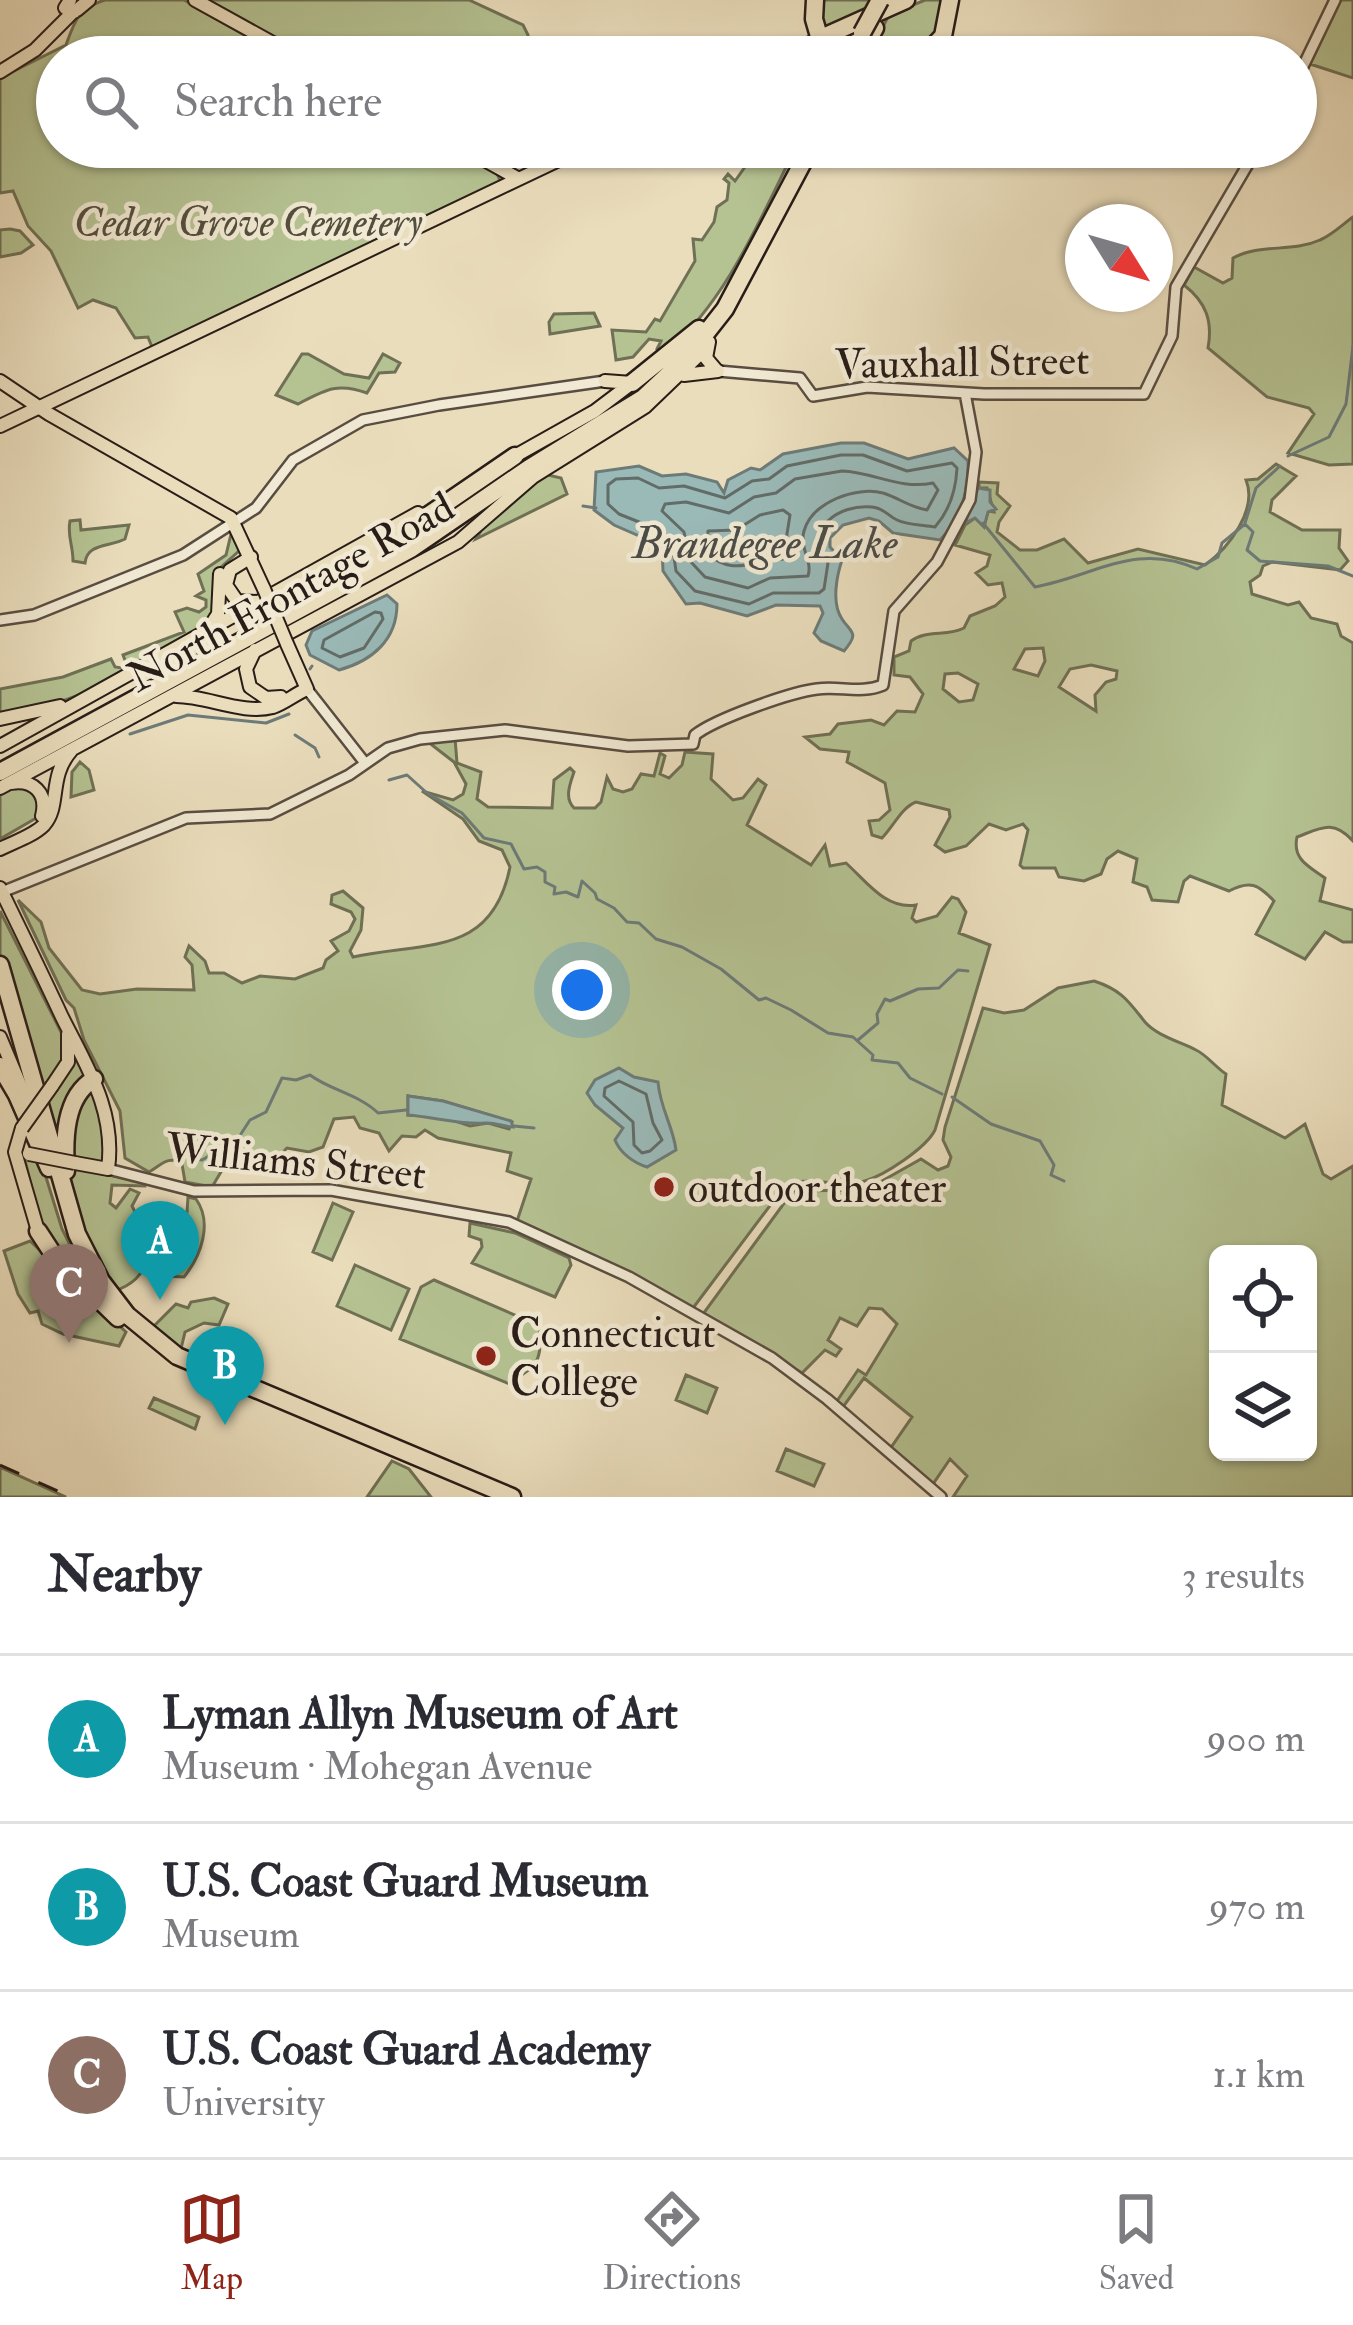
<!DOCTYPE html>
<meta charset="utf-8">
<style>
:root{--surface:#fff;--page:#f2f2f3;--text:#2b2b33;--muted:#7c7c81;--line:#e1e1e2;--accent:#8f2418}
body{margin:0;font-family:"IM FELL Double Pica",serif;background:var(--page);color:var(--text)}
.controls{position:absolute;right:36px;bottom:36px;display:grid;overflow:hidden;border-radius:18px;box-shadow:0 3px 9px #0004}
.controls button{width:108px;height:108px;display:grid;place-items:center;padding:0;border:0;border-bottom:3px solid var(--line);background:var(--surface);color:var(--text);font:60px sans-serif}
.compass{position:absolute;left:1065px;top:204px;width:108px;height:108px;border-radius:50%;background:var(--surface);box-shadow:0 3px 9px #0004;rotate:127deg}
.you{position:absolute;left:582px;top:990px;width:42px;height:42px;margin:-30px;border:9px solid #fff;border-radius:50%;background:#1a73e8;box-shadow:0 0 0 18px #1a73e833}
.badge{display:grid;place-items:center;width:78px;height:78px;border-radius:50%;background:var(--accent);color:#fff;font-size:39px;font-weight:700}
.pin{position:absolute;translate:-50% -99px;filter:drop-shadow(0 3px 6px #0008)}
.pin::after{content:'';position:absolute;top:63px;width:42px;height:36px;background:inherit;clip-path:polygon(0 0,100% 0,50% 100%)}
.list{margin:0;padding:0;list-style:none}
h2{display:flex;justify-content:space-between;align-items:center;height:156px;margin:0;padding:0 48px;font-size:51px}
h2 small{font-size:39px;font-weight:400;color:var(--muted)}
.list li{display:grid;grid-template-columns:78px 1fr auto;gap:36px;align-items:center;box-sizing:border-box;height:168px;padding:0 48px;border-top:3px solid var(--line)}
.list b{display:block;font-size:45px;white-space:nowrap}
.list p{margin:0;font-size:39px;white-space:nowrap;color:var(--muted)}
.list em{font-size:39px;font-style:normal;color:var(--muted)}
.icon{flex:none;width:66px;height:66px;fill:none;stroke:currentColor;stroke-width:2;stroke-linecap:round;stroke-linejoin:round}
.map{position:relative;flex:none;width:1353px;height:1497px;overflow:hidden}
.search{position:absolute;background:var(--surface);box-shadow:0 3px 9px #0004;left:36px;right:36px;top:36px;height:132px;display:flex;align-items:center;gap:30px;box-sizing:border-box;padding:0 42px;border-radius:66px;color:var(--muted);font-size:45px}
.sheet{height:660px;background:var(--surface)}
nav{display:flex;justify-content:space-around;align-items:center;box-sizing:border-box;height:168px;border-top:3px solid var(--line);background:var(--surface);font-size:33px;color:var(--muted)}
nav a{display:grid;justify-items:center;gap:6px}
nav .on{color:var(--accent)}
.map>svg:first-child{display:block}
.green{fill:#b5c292;stroke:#6f7055;stroke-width:3;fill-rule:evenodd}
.water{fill:#9abab8;stroke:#6d7b78;stroke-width:3}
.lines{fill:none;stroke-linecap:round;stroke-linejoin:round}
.shore{stroke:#626c68;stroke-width:3}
.stream{stroke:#6d7b78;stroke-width:3}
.minor-casing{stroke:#594d41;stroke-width:14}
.major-casing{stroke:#291d18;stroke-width:16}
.highway-casing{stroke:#291d18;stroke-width:21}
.minor{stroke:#f1e9d3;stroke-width:9}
.major{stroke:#eaddbc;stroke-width:12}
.highway{stroke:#eaddbc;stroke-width:16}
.rail{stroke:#291d18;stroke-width:3;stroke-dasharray:21 21;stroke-linecap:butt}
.major-bridge-casing{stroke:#291d18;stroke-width:16;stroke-linecap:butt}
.highway-bridge-casing{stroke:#291d18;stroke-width:21;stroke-linecap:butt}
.major-bridge{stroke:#eaddbc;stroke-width:12}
.highway-bridge{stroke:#eaddbc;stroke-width:16}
.poi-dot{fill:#8f2418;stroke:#f1e9d3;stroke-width:4.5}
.labels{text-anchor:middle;stroke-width:9;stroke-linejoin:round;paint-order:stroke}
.park-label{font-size:42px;font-style:italic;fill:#534f3d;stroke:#f1e9d3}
.street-label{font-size:42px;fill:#291d18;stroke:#f1e9d3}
.poi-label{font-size:42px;fill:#291d18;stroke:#f1e9d3;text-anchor:start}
.water-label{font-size:45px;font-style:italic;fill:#4b4c48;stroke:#f1e9d3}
</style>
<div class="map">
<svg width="1353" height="1497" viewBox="0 0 1353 1497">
<rect width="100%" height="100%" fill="#eaddbc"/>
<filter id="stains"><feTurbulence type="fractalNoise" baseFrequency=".00167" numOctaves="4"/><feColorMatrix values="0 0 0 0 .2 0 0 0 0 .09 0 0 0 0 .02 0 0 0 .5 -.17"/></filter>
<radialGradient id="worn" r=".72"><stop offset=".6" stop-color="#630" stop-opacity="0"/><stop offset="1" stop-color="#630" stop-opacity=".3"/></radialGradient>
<path class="green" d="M105,0H184L288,57H57V147H452L496,171L501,183L152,347L148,337L135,338L116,308L93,300L78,308L51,251L28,226L13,191L0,193V78L66,45C75,20 78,8 105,0Z
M205,0H469L523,25L528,35L526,57H310Z
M819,0H871C864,15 839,29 822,25Z
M925,0H948L945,22L919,57H867L889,15Z
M1340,0H1353V78L1310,64Z
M735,147L765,148V156L770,162L786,160L796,147C759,221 728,299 665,354L657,349L661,341L649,339L633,357L616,360L612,330L646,332L655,319L660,321L695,261L693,239L702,240L714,222L717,207L727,200L729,183L724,179L728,174L735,181L747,164Z
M1353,217V464L1329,465L1288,453L1314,414L1309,408L1267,397L1208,348C1213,321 1206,302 1184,285L1194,267L1223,283L1232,278L1233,258C1261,243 1291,253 1320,240C1332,235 1343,224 1353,217Z
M10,229L20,231L33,245L21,253L0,257V230Z
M594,313L600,326L550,334L549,322L554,314Z
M302,354H308L344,374L369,378L383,354L400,363L395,372L379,373L367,393C337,382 325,390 298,404L276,395Z
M1276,464L1296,476L1272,500L1270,512L1302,530H1340L1339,548L1348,561L1340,570L1272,562L1263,566L1260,575L1250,582L1252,594L1288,605L1299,602L1311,618L1337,624L1341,636L1353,643V841C1333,819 1321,828 1297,837C1292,860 1310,867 1325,878L1320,901L1353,910V942H1343L1325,932L1305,959L1256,934L1274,901C1258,884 1250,880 1229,891L1190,876L1184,881L1178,902L1152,900L1147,887L1133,882L1137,859L1118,851L1107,859L1101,874L1084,881L1059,877L1055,868H1023L1020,865L1028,830L1023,824L1006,830L989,824L966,846L945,852L935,845L950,817L949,810L916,802C902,807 893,827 882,838L872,835L869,821L879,820L890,810L885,783L847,762L849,752L820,749L805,737L830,734L838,724L871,720L884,725L897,711L915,712L923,694L910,677L894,675V657L909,651L911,641C927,629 947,637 964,628L970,616L995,606L1005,597L1002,583L988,585L976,573L987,566L990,555L955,545L965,525L975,518L984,526L988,511L994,512L987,488H979V482L998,483L997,494L1010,506L999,522L997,532L1020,550H1037L1064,539L1088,563L1138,549L1205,565C1229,548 1258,509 1246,480L1258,479ZM1043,648L1045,661L1038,676L1014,669L1025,649ZM1091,665L1117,671L1116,679L1106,682L1095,695L1096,711L1059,687L1070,669ZM958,673L978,684L973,700L959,702L943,689L945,674Z
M548,475L561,478L567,494L476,539L482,529L538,479Z
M80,520L81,530L129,525L125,539C110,547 87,543 85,563L73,561C73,545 67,536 70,521Z
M232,530L240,550L218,570L216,612L210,623L90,691L57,703L0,716V689L63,677L111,659L115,667L122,668L126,663L123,655L184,632L175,612L187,608L199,612L206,607V600L196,596L204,591L198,574L226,555Z
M455,738L457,763L481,772L477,799L488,807L552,808L554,780L570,768L574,772C570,784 564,798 574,808H595L601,802L607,777L613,789L623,792L632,789L641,774L654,776L660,753L665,756L660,774L669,778L682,765L685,752L713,754L711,779L733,800L743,798L758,779L766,785L747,825L811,865L825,845L830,866L846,863C867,882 886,910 916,905L912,918L916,922L937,916L952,897L958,899L966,912L959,933L990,945L935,1130C926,1148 885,1175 865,1181C841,1188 813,1177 787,1183L693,1308L517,1221L531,1179L507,1171L511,1153L438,1138L425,1130L416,1137L402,1136L389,1151L379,1133L360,1128L354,1117L334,1119L323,1147L309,1152L287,1148L271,1164L255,1170L247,1152L231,1155L212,1187L185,1182L182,1164C169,1154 160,1166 149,1172L125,1158L120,1111L84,1040L74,1008L66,1000L18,900L41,922L49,948L82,990L100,994L137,989L194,990L192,965L185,957L189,946L205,961L209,973H224L242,983L260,976L295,979L323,968L326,960L338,951L331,941L349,931L355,919L351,912L331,904L332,895L343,891L363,908L361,930L350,951L353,957C424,941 492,958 510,867L502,850L479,841L463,819L422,791L453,800L463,794L466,784L454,762L428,742ZM408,1096L443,1101L512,1122L509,1129L488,1123L470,1126L443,1117L408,1115Z
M80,762L89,770L94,790L71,797L72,772Z
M12,785L37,792L38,817L0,839V792Z
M0,911L62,1034L63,1058L43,1092L0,957Z
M1094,981C1122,990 1129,1002 1145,1022C1157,1036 1181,1042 1196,1050C1207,1055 1215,1067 1226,1074L1222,1105L1285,1138L1305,1124L1323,1174L1331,1179L1353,1166V1497H953L967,1476L950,1459L933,1484L890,1449L912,1417L864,1378L843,1407L837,1401L858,1370L866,1375L897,1324L882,1309L869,1308L857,1326L840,1318L828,1340L841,1349L836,1356L825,1350L802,1373L703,1314L793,1191L866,1190L921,1159L938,1170L948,1166L951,1157L943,1140L945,1127L983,1008L1004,1013L1024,1010L1058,988ZM1218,1254H1308V1452H1218Z
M72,1041L86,1075L62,1155L43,1104Z
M82,1091H93L105,1140L103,1163L67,1156Z
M25,1160L41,1161L62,1229L89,1283L44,1241Z
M68,1167L146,1182L145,1186L112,1185L110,1203L116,1208L130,1189L139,1193L132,1206L137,1216L135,1235L155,1234L157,1215L180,1222L187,1213L188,1197L196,1199C213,1223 201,1256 184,1277L165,1276L162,1265L150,1255C142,1276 133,1285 112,1292L86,1245Z
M333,1203L353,1212L332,1260L313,1252Z
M470,1223L515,1233L569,1258L571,1265L555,1297L472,1263L482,1247L481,1240L469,1236Z
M30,1241L126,1332L119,1346L63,1334L42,1324L38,1311L30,1313L18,1294L4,1251Z
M355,1265L409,1289L391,1330L337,1306Z
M434,1280L540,1326C539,1338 543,1353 534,1365C527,1373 518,1375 512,1385L400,1339L421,1287Z
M214,1298L228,1304L219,1325L204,1323L185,1332L180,1353L149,1331L176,1304L188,1308L191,1302Z
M686,1375L717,1388L707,1413L676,1400Z
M154,1398L199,1417L195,1429L149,1408Z
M786,1449L824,1464L814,1486L777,1471Z
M392,1461L409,1469L431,1497H367Z
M0,1467L66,1497H0Z"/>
<path class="water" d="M841,443H864L908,459L954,448L968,461C969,490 961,518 940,540L893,533L879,521L869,518L843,525L830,538V547L842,560C837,575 831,603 842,619C851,633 860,632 844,651L821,641L814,633L823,613L820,606L776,605L747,616L700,603L686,604L663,571L662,546L614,525L594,510L596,472L639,466L662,476L686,474L717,482L724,493L728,480L751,468L760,470L783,454Z
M978,488L990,490V502L996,509L988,512L984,527L975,518L965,523Z
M387,595L397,604C397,640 372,661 339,670L310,655L306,645L312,631Z
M619,1068L634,1077L658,1082C660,1108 673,1126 676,1150L647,1167C634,1163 620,1153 615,1140L623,1128L595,1105L587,1093L595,1080Z
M408,1096L443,1101L511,1121L513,1127C504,1127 495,1122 485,1123C460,1125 434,1117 408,1115Z"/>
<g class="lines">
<path class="shore" d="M841,455H863L907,471L952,463L957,468C956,490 949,511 935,527C924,525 907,525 897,520C888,516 884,508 872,507C837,504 804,529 828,563L824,589L819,593H773L749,604L695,591L676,571L672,543L664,532L619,514L608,504V485L616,479L638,478L659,488L684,486L725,498L752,481L769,479L787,466Z
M842,471C874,472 899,490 933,483L938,490L927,510C909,507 899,498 883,493C856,486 812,502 804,531C799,548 813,561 808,576L770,578L748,588L705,577L690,561L684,532L662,511L665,504L686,502L729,513L754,497L776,493L795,479Z
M783,510L790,515L783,559C755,561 729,577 707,552L708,531L736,530L760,515Z
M375,612L381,613L383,619L364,648L340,657L322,648L324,640Z
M619,1081L646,1094L653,1123L662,1140L650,1151L642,1153L634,1145L633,1122L604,1096L605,1088Z"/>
<path class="stream" d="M1288,456L1329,437L1346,404L1353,346
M583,506L596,508
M983,523L1035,587C1095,576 1136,541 1197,569L1218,557L1222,543L1245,524L1253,532L1247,550L1260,561L1328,566L1353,576
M1245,523L1256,488L1280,466
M310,669L312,666
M130,734L188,715L266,723L289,714
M295,735L315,748L319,757
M389,780L407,775L427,793L462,813L484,838L511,844L524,869L537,867L545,872V882L555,887L554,894L566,892L578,897L582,881L595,893L597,899L614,908L627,922L639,923L656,939L682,947L721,969L759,1000L766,998L791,1010L828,1033L853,1037L873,1055L872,1060L898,1063L910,1078L942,1094
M858,1040L878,1023L877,1014L885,999L890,1001L918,989L939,988L958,970L968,971
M952,1097L991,1124L1040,1141L1054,1165L1051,1175L1064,1181
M514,1126L534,1128
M168,1129L195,1159L202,1160L237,1140L250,1120L266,1112L282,1078L296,1080L310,1075C330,1090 360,1095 378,1113L406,1110"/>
<defs>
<path id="minor" d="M1296,81L1335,0
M718,371L800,378L813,396L867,387L984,394H1144L1172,336L1176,287L1258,147
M0,620L34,615L183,555L256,508L293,460L363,420L439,405L605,381
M307,689L365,763
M2,892L186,818L270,814L349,775L388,748L420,739L505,730L628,746L693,744L695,735C715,719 791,692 817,689C840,686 862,694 883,685L894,611L937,562L970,500L976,452L965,393
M108,1169L194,1191L331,1190L509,1222L629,1277L772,1358L827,1399L941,1497"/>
<path id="major" d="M70,0L65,8L74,12
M195,0L298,57
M77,10L89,0
M779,57L821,38
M0,72L35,50L72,13
M461,147L519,179
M709,342L706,358L717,371
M684,375L718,371
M0,381L49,414L231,518L264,589
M605,381L632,383
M0,426L586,147
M508,460L595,411L632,383
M251,557L230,570L226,585L237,601L257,602
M209,628L218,614L220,574
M255,650L246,669L250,687L266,698L281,697
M176,696C208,696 242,715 273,707C285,703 295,694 307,689L287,644
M0,719L60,706
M0,746L418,513
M11,783C33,779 48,793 42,816
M0,788L458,542L533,477L645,407L697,357
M0,849C14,842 33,836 44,825C61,806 48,777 71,751
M0,888C21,931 42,974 62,1017C87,1067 116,1111 108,1169L75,1163
M0,1037L32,1113
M52,1086L68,1062V1034
M22,1128L15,1152L38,1231"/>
<path id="highway" d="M815,0L814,19L825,57
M821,38L906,0
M859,57L875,28
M923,57L943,36L950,0
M632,383L699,329
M332,581L515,456
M0,772L411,549L529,468L643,398L688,356L725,309L811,147
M0,965L77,1234L101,1281L127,1315L177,1356L512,1497
M0,1066L17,1095L49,1168
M66,1171C64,1140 64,1097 94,1079
M38,1231L55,1257L118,1318"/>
</defs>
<use href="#minor" class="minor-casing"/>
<use href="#major" class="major-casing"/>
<use href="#highway" class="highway-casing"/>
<use href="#minor" class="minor"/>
<use href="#major" class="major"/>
<use href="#highway" class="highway"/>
<path class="rail" d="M0,1465L71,1497"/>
<defs>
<path id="major-bridge" d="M264,589L287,644
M22,1128L52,1086
M29,1154L75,1163"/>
<path id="highway-bridge" d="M862,33L880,0"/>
</defs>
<use href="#major-bridge" class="major-bridge-casing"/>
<use href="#highway-bridge" class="highway-bridge-casing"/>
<use href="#major-bridge" class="major-bridge"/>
<use href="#highway-bridge" class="highway-bridge"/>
</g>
<g class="poi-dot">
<circle cx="664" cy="1187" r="12"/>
<circle cx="486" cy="1356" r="12"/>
</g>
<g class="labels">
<g class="park-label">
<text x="248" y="236">Cedar Grove Cemetery</text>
</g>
<g class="street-label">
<text transform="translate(962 361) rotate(-1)" y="15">Vauxhall Street</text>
<text transform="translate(290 591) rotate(-29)" y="15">North Frontage Road</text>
<text transform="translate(296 1160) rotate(6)" y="15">Williams Street</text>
</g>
<g class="poi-label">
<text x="688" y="1202">outdoor theater</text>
<text x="510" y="1347">Connecticut<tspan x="510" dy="48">College</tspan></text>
</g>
<g class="water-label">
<text x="765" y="558">Brandegee Lake</text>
</g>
</g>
<rect width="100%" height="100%" filter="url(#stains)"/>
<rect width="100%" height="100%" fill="url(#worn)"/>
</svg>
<div class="controls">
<button><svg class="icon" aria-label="locate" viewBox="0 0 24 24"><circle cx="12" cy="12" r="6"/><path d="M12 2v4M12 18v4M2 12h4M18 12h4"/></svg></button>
<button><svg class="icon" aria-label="layers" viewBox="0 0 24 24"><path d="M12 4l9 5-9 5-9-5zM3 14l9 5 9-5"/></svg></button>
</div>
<svg class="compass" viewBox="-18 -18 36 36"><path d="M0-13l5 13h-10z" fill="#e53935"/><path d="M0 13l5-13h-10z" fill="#7c7c81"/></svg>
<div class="you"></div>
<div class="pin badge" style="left:160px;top:1300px;background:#0f9aa8">A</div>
<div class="pin badge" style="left:225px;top:1425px;background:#0f9aa8">B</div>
<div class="pin badge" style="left:69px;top:1343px;background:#8d6e63">C</div>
<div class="search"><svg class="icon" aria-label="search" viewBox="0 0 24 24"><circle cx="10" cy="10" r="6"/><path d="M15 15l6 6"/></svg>Search here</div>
</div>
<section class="sheet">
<h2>Nearby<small>3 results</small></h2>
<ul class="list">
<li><span class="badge" style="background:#0f9aa8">A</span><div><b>Lyman Allyn Museum of Art</b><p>Museum · Mohegan Avenue</p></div><em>900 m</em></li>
<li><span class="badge" style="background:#0f9aa8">B</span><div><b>U.S. Coast Guard Museum</b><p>Museum</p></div><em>970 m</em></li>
<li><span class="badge" style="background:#8d6e63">C</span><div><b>U.S. Coast Guard Academy</b><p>University</p></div><em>1.1 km</em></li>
</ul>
</section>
<nav>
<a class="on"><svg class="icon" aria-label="map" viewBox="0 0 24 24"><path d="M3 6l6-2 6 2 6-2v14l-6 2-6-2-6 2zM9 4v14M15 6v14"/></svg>Map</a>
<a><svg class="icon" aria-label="directions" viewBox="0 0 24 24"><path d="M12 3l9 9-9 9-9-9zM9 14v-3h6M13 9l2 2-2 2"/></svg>Directions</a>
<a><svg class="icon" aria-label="saved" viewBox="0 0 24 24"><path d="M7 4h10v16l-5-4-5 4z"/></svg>Saved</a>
</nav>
